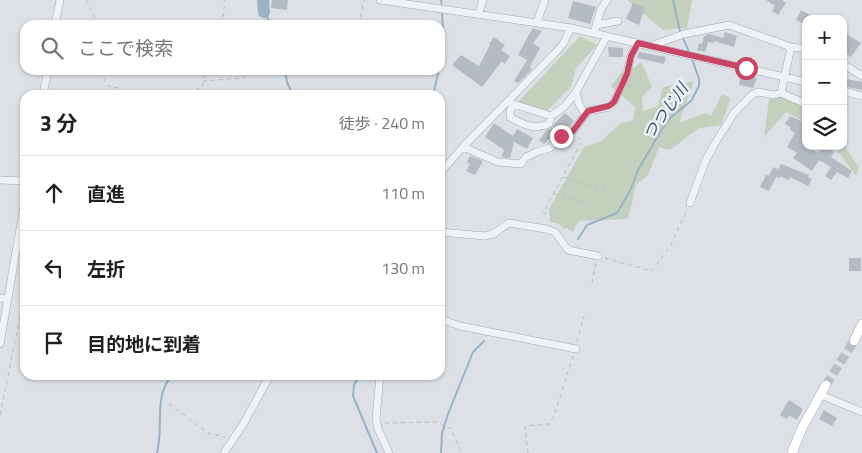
<!DOCTYPE html>
<html lang="ja">
<meta charset="utf-8">
<style>
:root{--surface:#fff;--page:#f6f6f6;--text:#202124;--muted:#757577;--line:#e0e0e0}
body{margin:0;font-family:"Titillium Web","Noto Sans JP",sans-serif;background:var(--page);color:var(--text)}
.controls{position:absolute;right:15px;top:15px;display:grid;overflow:hidden;border-radius:10px;box-shadow:0 1px 4px #0004}
.controls button{width:45px;height:45px;display:grid;place-items:center;padding:0;border:0;border-bottom:1px solid var(--line);background:var(--surface);color:var(--text);font:25px sans-serif}
.stop{position:absolute;width:15px;height:15px;margin:-11px;border:4px solid #c84565;border-radius:50%;background:#fff}
.stop.end{background:#c84565;border-color:#fff;box-shadow:0 1px 5px #0008}
.list{margin:0;padding:0;list-style:none}
h2{display:flex;justify-content:space-between;align-items:center;height:65px;margin:0;padding:0 20px;font-size:21px}
h2 small{font-size:16px;font-weight:400;color:var(--muted)}
.list li{display:grid;grid-template-columns:32px 1fr auto;gap:15px;align-items:center;box-sizing:border-box;height:75px;padding:0 20px;border-top:1px solid var(--line)}
.list b{display:block;font-size:19px;white-space:nowrap}
.list em{font-size:16px;font-style:normal;color:var(--muted)}
.icon{flex:none;width:28px;height:28px;fill:none;stroke:currentColor;stroke-width:2;stroke-linecap:round;stroke-linejoin:round}
.map{position:relative;flex:none;width:862px;height:453px;overflow:hidden}
.search{position:absolute;background:var(--surface);box-shadow:0 1px 4px #0004;left:20px;top:20px;width:425px;height:55px;display:flex;align-items:center;gap:12px;box-sizing:border-box;padding:0 18px;border-radius:15px;color:var(--muted);font-size:19px}
.panel{position:absolute;background:var(--surface);box-shadow:0 1px 4px #0004;left:20px;top:90px;width:425px;height:290px;border-radius:15px}
.map>svg:first-child{display:block}
.green{fill:#c4d0be}
.lines{fill:none;stroke-linecap:round;stroke-linejoin:round}
.stream{stroke:#99b3c5;stroke-width:2}
.river{stroke:#99b3c5;stroke-width:12}
.building{fill:#b4bbc3}
.major-tunnel{stroke:#b9bec4;stroke-width:9;stroke-dasharray:9 4.5;stroke-linecap:butt}
.minor-casing{stroke:#a3a9b0;stroke-width:8}
.major-casing{stroke:#9da7b1;stroke-width:10}
.path{stroke:#b7bcc1;stroke-width:1;stroke-dasharray:4 4;stroke-linecap:butt}
.minor{stroke:#eff2f5;stroke-width:7}
.major{stroke:#fff;stroke-width:9}
.route{stroke:#c84565;stroke-width:6}
.labels{text-anchor:middle;stroke-width:5;stroke-linejoin:round;paint-order:stroke}
.water-label{font-size:16px;font-style:italic;fill:#33536e;stroke:#ecf0f4}
</style>
<div class="map">
<svg width="862" height="453" viewBox="0 0 862 453">
<rect width="100%" height="100%" fill="#dde1e6"/>
<path class="green" d="M627,0H692L687,28L663,30Z
M580,36L597,45L576,68L571,87L545,113L536,112L518,102Z
M641,62L652,86L642,97L643,111L658,106L663,87L694,81L679,123L705,113L711,116L722,94L731,98L721,125L699,128L670,150L659,147L649,174L636,185L628,219L580,221L576,225L573,232L567,228L564,229L559,224L550,222L549,209L584,147L601,141L621,123L633,121L635,107L611,86L621,73L634,68Z
M790,97L806,106V122L786,112L764,137L769,99Z
M843,143L859,168L856,176L834,146H843Z"/>
<g class="lines">
<path class="stream" d="M441,0L442,8
M673,0L680,31L689,52
M264,12L270,22L275,25
M440,66L444,44L442,12
M285,70L287,82L293,95
M433,95L439,70
M578,239L587,225L617,213L631,189L638,170L662,129L671,117L691,101L699,86V79L692,59
M360,375L354,385L353,396L377,453
M157,453C164,426 153,397 172,375
M441,453L442,433L448,414L473,352L484,341"/>
<path class="river" d="M263,0L264,12"/>
</g>
<path class="building" d="M272,0H288L287,10L271,8Z
M766,0H782L786,3L778,15L772,11L775,6Z
M573,1L596,7L590,24L568,18Z
M633,3L645,8L639,25L626,19Z
M801,10L818,19H806V25L796,20Z
M533,28L542,31L533,43L540,48L530,67L532,69L518,83L514,81L527,60L518,55L527,38Z
M725,32L737,36L734,47L714,41V43L708,42L705,52L697,50L699,43L702,44L704,36L709,34L723,38Z
M843,32L861,43L851,57L843,52Z
M494,37L505,45L501,50L510,56L505,64L502,61L482,87L452,65L461,55L479,66L490,45L489,44Z
M608,47L623,48V57H609Z
M639,52L666,57L664,64L637,58Z
M744,75L757,78L753,88L739,85L740,78H744Z
M847,79L862,82V90L847,87Z
M565,113L574,121L570,126L558,130L544,144L539,140L547,130L553,128L555,123Z
M790,116L806,123V146L818,153L823,146L834,152L831,157L852,171L848,178L837,172L831,180L825,176L831,167L819,160L812,171L793,158L797,153L787,147L795,133L790,130L791,128L785,124Z
M494,123L513,136L517,129L533,138L527,149L514,142L510,158L502,157L504,150L485,137Z
M470,156L483,161L475,175L466,171L470,164L467,162Z
M781,164L809,175L808,177L812,179L808,186L790,177L789,180L780,176V178L776,177L769,191L760,187L766,175L769,176L773,167L778,169Z
M849,258H861V271H849Z
M789,400L803,409L797,420L789,415L787,419L780,415Z
M824,410L837,418L832,426L819,419Z"/>
<g class="lines">
<path class="major-tunnel" d="M826,385L854,341"/>
<defs>
<path id="minor" d="M380,0L571,28L806,82
M479,13L483,0
M537,22L545,0
M55,25L60,0
M596,25L618,21
M594,33L601,9L607,0
M653,45L684,34L729,25L791,47L806,49
M843,64L862,76
M843,91L862,96
M781,93L791,47
M43,95L48,70
M507,102L551,116L564,107L576,92
M513,105L510,111V117C523,125 535,130 549,124L551,116
M585,114L579,104L576,92L607,36
M463,147L498,162L521,164L526,157L539,151L550,148L561,135L573,131L588,111L609,107L614,102L627,74L631,55L638,43
M440,173L463,147L554,54L563,44L571,28
M0,180L25,181
M690,203L705,162L714,145L734,113L753,94L758,92L774,95L781,93L806,104
M440,232L485,236L493,234L509,223L546,229L555,232L568,250L598,256
M0,298L8,299
M440,319L460,326L576,349
M0,344L25,200
M380,375L376,418L378,429L389,453
M821,395L862,412
M224,453L244,423L270,375"/>
<path id="major" d="M854,341L862,324
M792,453L802,428L826,385"/>
</defs>
<use href="#minor" class="minor-casing"/>
<use href="#major" class="major-casing"/>
<path class="path" d="M86,0L98,25
M222,25L225,0
M359,25L364,0
M105,70L104,79L108,86L119,88L122,95
M203,81L244,78L251,70
M120,92L158,95
M189,95L203,85L205,70
M564,177L606,190
M554,194L587,204
M569,221L543,213L582,141L578,137
M605,258L651,271L670,247L687,210
M592,283L596,263
M577,342L584,316
M169,404L208,433L225,437
M0,415L21,312L25,311
M385,423L438,422L451,429L462,453
M528,453L525,426L549,424L554,416L573,356"/>
<use href="#minor" class="minor"/>
<use href="#major" class="major"/>
</g>
<g class="lines">
<path class="route" d="M561,136L573,131L588,111L609,106L614,102L627,74L631,56L638,43L746,68"/>
</g>
<g class="labels">
<g class="water-label">
<text transform="translate(665 111) rotate(-54)" y="6">つつじ川</text>
</g>
</g>
</svg>
<div class="controls">
<button>+</button>
<button>−</button>
<button><svg class="icon" aria-label="layers" viewBox="0 0 24 24"><path d="M12 4l9 5-9 5-9-5zM3 14l9 5 9-5"/></svg></button>
</div>
<div class="stop" style="left:746px;top:68px"></div>
<div class="stop end" style="left:561px;top:136px"></div>
<div class="search"><svg class="icon" aria-label="search" viewBox="0 0 24 24"><circle cx="10" cy="10" r="6"/><path d="M15 15l6 6"/></svg>ここで検索</div>
<section class="panel">
<h2>3 分<small>徒歩 · 240 m</small></h2>
<ul class="list">
<li><svg class="icon" aria-label="ahead" viewBox="0 0 24 24"><path d="M12 20V5M6 11l6-6 6 6"/></svg><div><b>直進</b></div><em>110 m</em></li>
<li><svg class="icon" aria-label="left" viewBox="0 0 24 24"><path d="M17 20v-9H6M10 6l-5 5 5 5"/></svg><div><b>左折</b></div><em>130 m</em></li>
<li><svg class="icon" aria-label="arrive" viewBox="0 0 24 24"><path d="M6 21V4h12l-3 4 3 4H6"/></svg><div><b>目的地に到着</b></div></li>
</ul>
</section>
</div>
